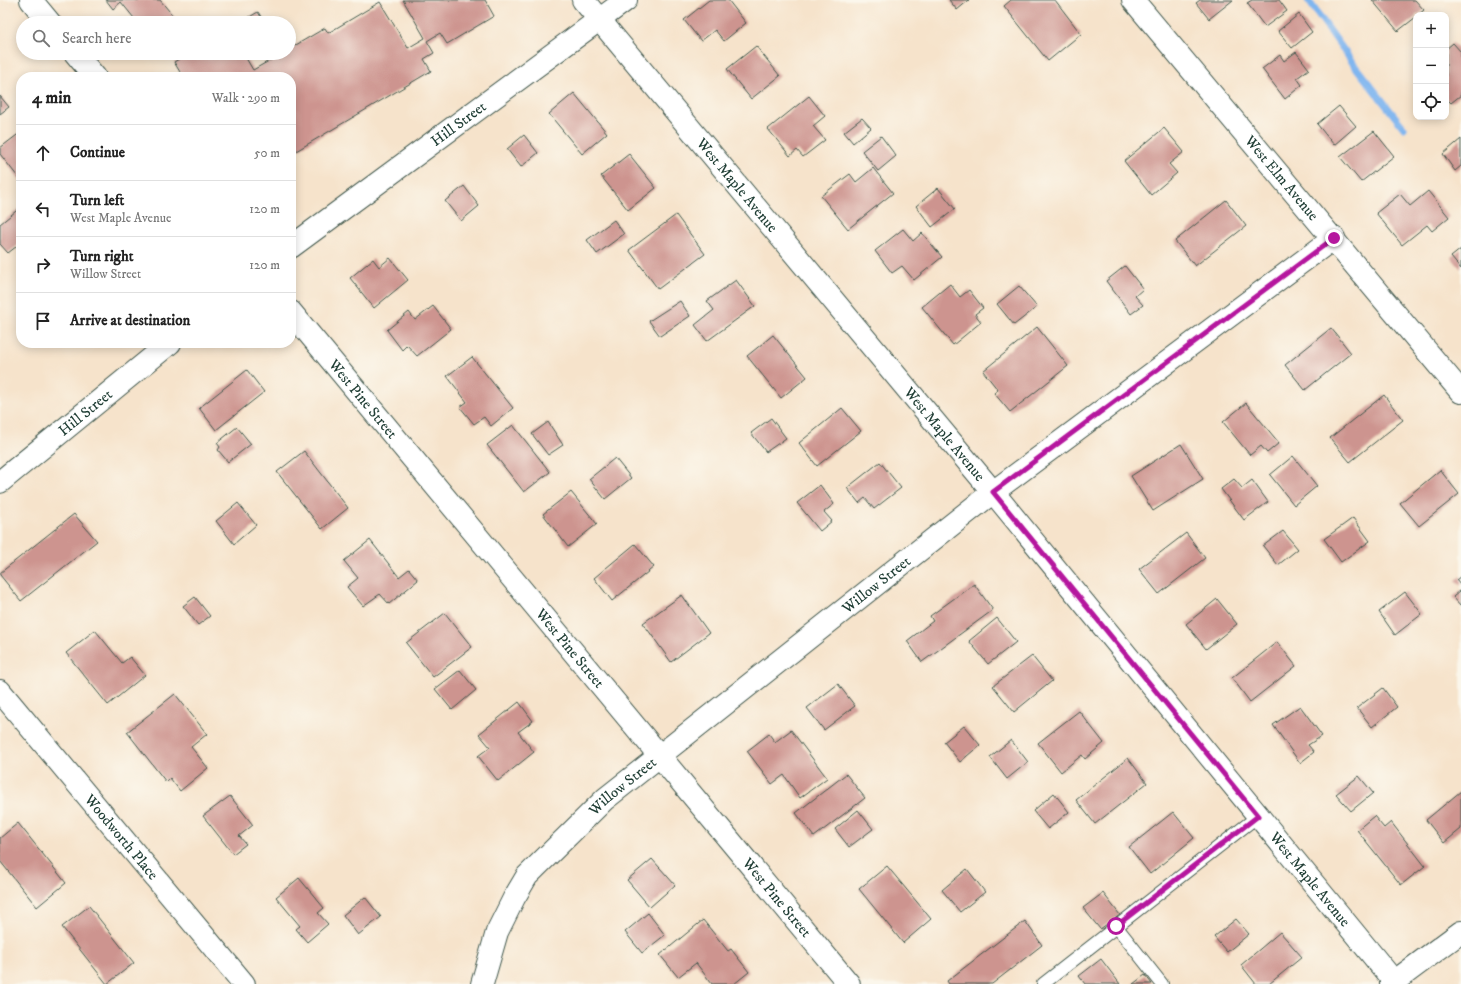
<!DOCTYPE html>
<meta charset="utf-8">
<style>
:root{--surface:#fff;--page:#f6f6f6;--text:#222;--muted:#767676;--line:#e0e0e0}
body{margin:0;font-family:"IM FELL DW Pica",serif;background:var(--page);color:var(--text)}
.controls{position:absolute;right:12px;top:12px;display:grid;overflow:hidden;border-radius:8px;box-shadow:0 2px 10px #0003}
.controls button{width:36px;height:36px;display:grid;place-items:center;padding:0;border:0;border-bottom:1px solid var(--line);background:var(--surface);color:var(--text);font:20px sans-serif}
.stop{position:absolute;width:12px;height:12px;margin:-9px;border:3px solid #b5179e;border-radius:50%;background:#fff}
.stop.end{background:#b5179e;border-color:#fff;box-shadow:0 1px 4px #0008}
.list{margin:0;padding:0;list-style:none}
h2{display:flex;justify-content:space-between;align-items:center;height:52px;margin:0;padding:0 16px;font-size:17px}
h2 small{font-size:13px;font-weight:400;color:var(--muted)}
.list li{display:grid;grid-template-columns:26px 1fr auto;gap:12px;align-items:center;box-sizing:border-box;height:56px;padding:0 16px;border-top:1px solid var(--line)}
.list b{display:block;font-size:15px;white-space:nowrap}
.list p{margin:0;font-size:13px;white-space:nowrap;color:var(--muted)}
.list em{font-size:13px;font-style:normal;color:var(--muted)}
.icon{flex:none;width:22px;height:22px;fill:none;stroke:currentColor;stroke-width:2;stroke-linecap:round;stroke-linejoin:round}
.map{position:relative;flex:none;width:1461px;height:984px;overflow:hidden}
.search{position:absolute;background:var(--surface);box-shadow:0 2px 10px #0003;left:16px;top:16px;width:280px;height:44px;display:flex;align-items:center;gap:10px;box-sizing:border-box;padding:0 14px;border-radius:22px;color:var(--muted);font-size:15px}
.panel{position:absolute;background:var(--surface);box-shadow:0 2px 10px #0003;left:16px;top:72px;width:280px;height:276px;border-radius:16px}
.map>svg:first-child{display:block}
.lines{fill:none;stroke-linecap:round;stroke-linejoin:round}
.stream{stroke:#80b6ef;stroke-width:7}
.building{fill:#cd948f}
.lane-casing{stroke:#3f564b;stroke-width:14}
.street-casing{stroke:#3f564b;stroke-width:24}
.secondary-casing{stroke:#3f564b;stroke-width:24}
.lane{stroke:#fff;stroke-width:12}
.street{stroke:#fff;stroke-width:22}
.secondary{stroke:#fff;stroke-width:22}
.route{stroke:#b5179e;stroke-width:5}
.labels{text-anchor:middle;stroke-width:3.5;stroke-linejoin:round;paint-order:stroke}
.street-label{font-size:15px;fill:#1f3d34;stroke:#fbf7ec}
</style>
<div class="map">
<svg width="1461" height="984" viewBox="0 0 1461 984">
<rect width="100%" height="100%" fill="#fbf7ec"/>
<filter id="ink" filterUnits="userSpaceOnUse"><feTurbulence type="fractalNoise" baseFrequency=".025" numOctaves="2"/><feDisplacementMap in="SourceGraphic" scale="8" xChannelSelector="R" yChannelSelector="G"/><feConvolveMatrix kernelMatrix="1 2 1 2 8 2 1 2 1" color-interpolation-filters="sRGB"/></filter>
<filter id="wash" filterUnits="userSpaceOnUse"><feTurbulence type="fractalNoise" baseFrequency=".012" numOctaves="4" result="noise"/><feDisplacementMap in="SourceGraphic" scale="16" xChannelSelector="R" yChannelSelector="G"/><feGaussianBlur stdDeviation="0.9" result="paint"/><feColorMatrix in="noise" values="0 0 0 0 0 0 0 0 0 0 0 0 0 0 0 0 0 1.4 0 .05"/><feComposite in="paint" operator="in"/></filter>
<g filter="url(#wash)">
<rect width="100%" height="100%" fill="#f6e3cb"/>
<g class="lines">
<path class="stream" d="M1308,0L1355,66L1404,128"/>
</g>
<g id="blocks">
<path class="building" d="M106,0H160L179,23H138L121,2L113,9Z
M403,0H485L494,16L447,44L440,33L427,41L434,53L424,59L431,71L291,154V77H183L174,62L189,53H243L253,70L283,53H289V49L325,28L328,33L380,2L408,48L425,38Z
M709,0H728L746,23L724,41L715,30L701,41L684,20Z
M949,0H969L957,10Z
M1011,0H1055L1081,34L1048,61L1004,6Z
M1200,0H1233L1209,19L1196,3Z
M1252,0H1279L1287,11L1265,27L1247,3Z
M1372,0H1415L1424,10L1418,15H1416V17L1398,31Z
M258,12L265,23H239Z
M1299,14L1312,32L1292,48L1278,31Z
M1453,43L1461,52V95L1451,103L1446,98V49Z
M756,46L780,76L751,99L727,69Z
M1296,52L1309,69L1297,78L1302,85L1285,99L1262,69L1280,55L1284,61Z
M574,93L607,133L582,154L549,114Z
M0,96L9,107L0,114Z
M809,96L825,116L813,126L825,140L803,157L797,150L790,156L768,129Z
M1339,106L1356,126L1334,145L1317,124Z
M862,118L871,128L853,143L844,132Z
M1164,128L1184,152L1169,164L1177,173L1151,195L1124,161Z
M1374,131L1394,156L1361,182L1340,157Z
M21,132V181L0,154V148Z
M524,135L538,153L521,167L507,149Z
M881,136L896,156L878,171L862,151Z
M1461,139V166L1455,171L1443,154Z
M629,154L656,188L628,210L601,176Z
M873,168L893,193L848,229L821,196L850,174L856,182Z
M464,186L479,206L461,221L445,201Z
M938,188L955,209L932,227L916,206Z
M1428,191L1449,217L1432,231L1427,225L1402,245L1376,213L1400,194L1410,206Z
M1226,200L1246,226L1195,266L1175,241Z
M21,207V243L8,253L0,244V224Z
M676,215L705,254L658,289L629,250Z
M614,220L624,234L597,254L587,240Z
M903,229L913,241L922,233L942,257L914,280L902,266L892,273L875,251Z
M1461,249V269L1451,257Z
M390,258L408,280L374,308L350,278L373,259L379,267Z
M1125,266L1143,289L1135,296L1143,305L1131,314L1106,281Z
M736,280L755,306L707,341L695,325L714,310L707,301Z
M950,284L960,297L969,290L983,308L975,314L981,322L953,345L922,307Z
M1019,286L1037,307L1014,325L997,304Z
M680,301L690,316L660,336L649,321Z
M433,306L451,329L417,356L407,345L402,350L387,330L409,312L415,320Z
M1037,327L1068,366L1010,412L994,393L998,390L983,371Z
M1331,328L1351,353L1305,390L1285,365Z
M773,335L807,377L781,398L747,356Z
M472,357L513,408L491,426L484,417L474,424L460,407L467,402L447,376Z
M247,370L264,392L216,430L199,408Z
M1384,395L1403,420L1350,462L1330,438Z
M1246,403L1279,443L1267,453L1261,446L1250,455L1223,422Z
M842,408L861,431L817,466L799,443Z
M771,418L786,438L766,452L751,433Z
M548,422L563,445L548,455L532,434Z
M513,425L550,472L524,492L487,445Z
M237,427L251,444L228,462L218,450L220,447L217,443Z
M1181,444L1203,479L1153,511L1131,476Z
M304,451L348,508L322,529L277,472Z
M1293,456L1317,486L1294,505L1270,475Z
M615,458L631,478L605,499L589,479Z
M880,462L901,488L874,509L865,498L859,503L847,488Z
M1440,470L1459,494L1419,526L1400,503Z
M1234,479L1242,488L1252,480L1268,502L1244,520L1221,489Z
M820,485L834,504L824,512L832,521L820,531L797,503Z
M571,492L597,524L568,547L543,514Z
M238,503L256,525L234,544L216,521Z
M74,514L97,541L21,601L0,575V573Z
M1353,518L1370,541L1341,562L1324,539Z
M1283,531L1298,549L1278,565L1263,546Z
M1186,533L1205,558L1159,594L1139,569Z
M370,540L399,577L409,569L418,580L389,604L380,594L363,606L347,587L358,578L344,561Z
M635,544L654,567L612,601L594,578Z
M1461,576V586L1456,580Z
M974,584L993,610L922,662L907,641L933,621L930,616Z
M1461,590V606L1453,597Z
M1405,592L1422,614L1395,635L1379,612Z
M682,595L709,633L671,662L643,623Z
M195,597L210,616L198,625L183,606Z
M1217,599L1237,624L1206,649L1186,624Z
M445,613L472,647L433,677L406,643Z
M997,618L1016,642L988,664L969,641Z
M95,630L122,663L130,657L145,675L108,705L66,653Z
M1277,642L1296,666L1250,702L1232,678Z
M1032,656L1052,681L1014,712L993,686Z
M460,670L476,690L452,710L435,689Z
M838,684L855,706L824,730L807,708Z
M1383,688L1397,707L1372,727L1357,708Z
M175,694L207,734L191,747L208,768L180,791L170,778L166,782L127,732Z
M519,702L533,721L518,732L534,752L498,781L478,756L490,747L479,734Z
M1300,706L1322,736L1308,745L1314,752L1300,763L1273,725Z
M1079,711L1104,743L1085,759L1082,755L1061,772L1038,743Z
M964,726L980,745L960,762L944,742Z
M791,730L827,778L800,798L784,775L772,784L747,751L769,734L775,742Z
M1011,740L1028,762L1007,779L990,757Z
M1128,758L1147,783L1095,824L1076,800Z
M846,774L865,798L814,837L796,813Z
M1359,776L1373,793L1351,811L1336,794Z
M1461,791V829L1444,843L1426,820Z
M1054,793L1069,812L1048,829L1033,811Z
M230,796L253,825L239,836L246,844L233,854L203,816Z
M858,810L873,829L849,847L835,829Z
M1173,812L1194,838L1150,874L1129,847Z
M1374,816L1384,828L1391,822L1425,866L1401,885L1357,830Z
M18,823L66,883L37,907L0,861V838Z
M652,859L675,885L650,907L627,880Z
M887,866L931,919L903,943L859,889Z
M967,869L985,892L960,912L942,890Z
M299,878L324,908L318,913L328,924L307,942L296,929L300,926L276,897Z
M1103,893L1120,915L1100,929L1083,908Z
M365,897L381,917L358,935L343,915Z
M89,906L134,963L107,984L62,927Z
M648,913L665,935L642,953L625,932Z
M1236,919L1249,934L1227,952L1214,937Z
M703,920L728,951L731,949L749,972L734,984H712L696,963L678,977L660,955Z
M1025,921L1042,945L992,984H949L947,981Z
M1280,932L1302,957L1269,984H1256L1241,965Z
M1101,959L1120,984H1085L1079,976Z
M1145,975L1152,984H1133Z"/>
</g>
</g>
<g filter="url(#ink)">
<use href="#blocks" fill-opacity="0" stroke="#3f564b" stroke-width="1"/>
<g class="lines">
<defs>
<path id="lane" d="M1116,926L1162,984
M1043,984L1258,816"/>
<g id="street">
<path d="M31,0L50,23"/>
<path id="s1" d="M583,0L993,492L1396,984"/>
<path id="s2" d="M1133,0L1461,392"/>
<path d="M75,53L95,77"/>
<path id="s3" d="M291,247L626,0"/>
<path id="s4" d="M291,312L849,984"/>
<path id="s5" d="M0,482L170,343"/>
<path id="s6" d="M0,691L244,984"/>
<path id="s7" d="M482,984L497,932L514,898L527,876L605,799L993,492L1334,238"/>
</g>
<path id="secondary" d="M1391,984L1461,932"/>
</defs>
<use href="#lane" class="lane-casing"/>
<use href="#street" class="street-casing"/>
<use href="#secondary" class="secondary-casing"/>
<use href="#lane" class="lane"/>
<use href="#street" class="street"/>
<use href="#secondary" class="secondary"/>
</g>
</g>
<g class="lines" filter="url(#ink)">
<path class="route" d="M1116,926L1258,816L993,492L1334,238"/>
</g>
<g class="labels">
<g class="street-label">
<text dy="5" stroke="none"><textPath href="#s3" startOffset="208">Hill Street</textPath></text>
<text dy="5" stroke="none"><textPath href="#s2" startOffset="232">West Elm Avenue</textPath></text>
<text dy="5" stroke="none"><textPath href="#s1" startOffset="241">West Maple Avenue</textPath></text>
<text dy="5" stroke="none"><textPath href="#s4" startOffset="113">West Pine Street</textPath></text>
<text dy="5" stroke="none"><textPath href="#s5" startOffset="110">Hill Street</textPath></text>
<text dy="5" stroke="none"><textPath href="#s1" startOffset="565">West Maple Avenue</textPath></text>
<text dy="5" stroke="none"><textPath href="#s7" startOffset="573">Willow Street</textPath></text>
<text dy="5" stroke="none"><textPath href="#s4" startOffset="437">West Pine Street</textPath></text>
<text dy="5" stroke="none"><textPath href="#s7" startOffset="249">Willow Street</textPath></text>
<text dy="5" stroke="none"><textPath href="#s6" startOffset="190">Woodworth Place</textPath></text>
<text dy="5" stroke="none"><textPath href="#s1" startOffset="1141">West Maple Avenue</textPath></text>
<text dy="5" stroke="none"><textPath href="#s4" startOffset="761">West Pine Street</textPath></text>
</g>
</g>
</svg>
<div class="controls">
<button>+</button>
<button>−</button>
<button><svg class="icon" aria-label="locate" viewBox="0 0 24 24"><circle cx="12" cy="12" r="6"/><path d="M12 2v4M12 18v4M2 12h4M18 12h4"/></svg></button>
</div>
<div class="stop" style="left:1116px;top:926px"></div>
<div class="stop end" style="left:1334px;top:238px"></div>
<div class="search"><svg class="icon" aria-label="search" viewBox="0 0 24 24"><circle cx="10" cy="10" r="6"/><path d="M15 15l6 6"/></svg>Search here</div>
<section class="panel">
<h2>4 min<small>Walk · 290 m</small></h2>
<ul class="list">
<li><svg class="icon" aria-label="ahead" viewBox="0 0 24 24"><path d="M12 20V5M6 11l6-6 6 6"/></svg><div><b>Continue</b></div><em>50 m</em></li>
<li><svg class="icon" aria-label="left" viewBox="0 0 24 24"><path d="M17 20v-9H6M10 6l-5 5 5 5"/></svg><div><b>Turn left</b><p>West Maple Avenue</p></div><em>120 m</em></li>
<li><svg class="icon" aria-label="right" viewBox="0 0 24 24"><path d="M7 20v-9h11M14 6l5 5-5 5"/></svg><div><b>Turn right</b><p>Willow Street</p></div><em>120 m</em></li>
<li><svg class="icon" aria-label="arrive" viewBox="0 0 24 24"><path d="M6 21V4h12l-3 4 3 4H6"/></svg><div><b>Arrive at destination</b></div></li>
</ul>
</section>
</div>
